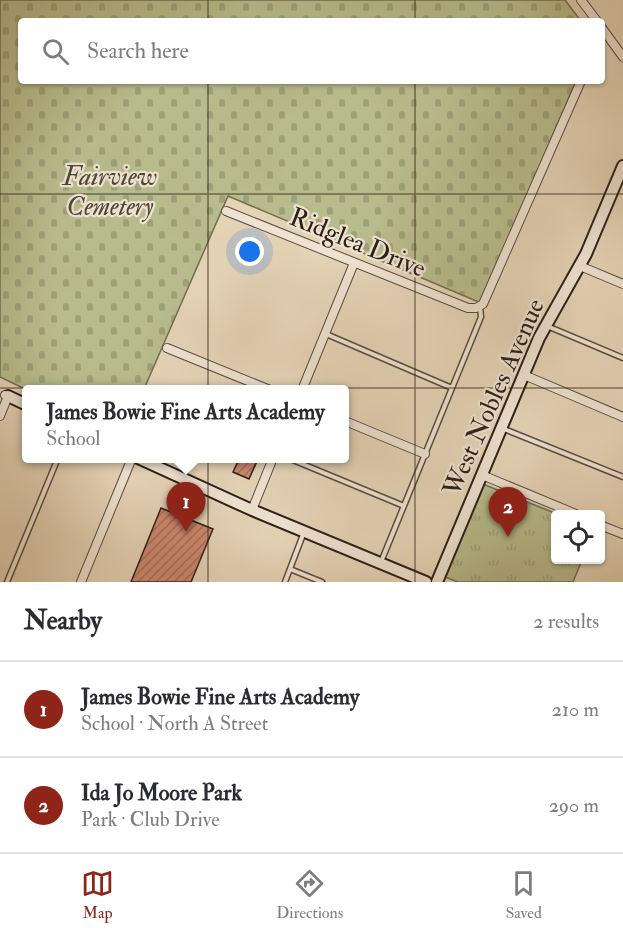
<!DOCTYPE html>
<meta charset="utf-8">
<style>
:root{--surface:#fff;--page:#f2f2f3;--text:#2b2b33;--muted:#7c7c81;--line:#e1e1e2;--accent:#8f2418}
body{margin:0;font-family:"IM FELL Double Pica",serif;background:var(--page);color:var(--text)}
.controls{position:absolute;right:18px;bottom:18px;display:grid;overflow:hidden;border-radius:6px;box-shadow:0 2px 4px #0004}
.controls button{width:54px;height:54px;display:grid;place-items:center;padding:0;border:0;border-bottom:2px solid var(--line);background:var(--surface);color:var(--text);font:30px sans-serif}
.you{position:absolute;left:250px;top:252px;width:21px;height:21px;margin:-15px;border:4px solid #fff;border-radius:50%;background:#1a73e8;box-shadow:0 0 0 9px #1a73e833}
.badge{display:grid;place-items:center;width:39px;height:39px;border-radius:50%;background:var(--accent);color:#fff;font-size:20px;font-weight:700}
.pin{position:absolute;translate:-50% -50px;filter:drop-shadow(0 2px 3px #0008)}
.pin::after{content:'';position:absolute;top:32px;width:21px;height:18px;background:inherit;clip-path:polygon(0 0,100% 0,50% 100%)}
.popup{position:absolute;left:22px;top:385px;width:327px;height:78px;box-sizing:border-box;display:grid;place-content:center;border-radius:6px;background:var(--surface);filter:drop-shadow(0 2px 4px #0005);font-size:20px;white-space:nowrap;color:var(--muted)}
.popup b{font-size:22px;color:var(--text)}
.popup::after{content:'';position:absolute;left:50%;top:100%;margin-left:-12px;border:12px solid transparent;border-top-color:var(--surface)}
.list{margin:0;padding:0;list-style:none}
h2{display:flex;justify-content:space-between;align-items:center;height:78px;margin:0;padding:0 24px;font-size:26px}
h2 small{font-size:20px;font-weight:400;color:var(--muted)}
.list li{display:grid;grid-template-columns:39px 1fr auto;gap:18px;align-items:center;box-sizing:border-box;height:96px;padding:0 24px;border-top:2px solid var(--line)}
.list b{display:block;font-size:22px;white-space:nowrap}
.list p{margin:0;font-size:20px;white-space:nowrap;color:var(--muted)}
.list em{font-size:20px;font-style:normal;color:var(--muted)}
.icon{flex:none;width:33px;height:33px;fill:none;stroke:currentColor;stroke-width:2;stroke-linecap:round;stroke-linejoin:round}
.map{position:relative;flex:none;width:623px;height:582px;overflow:hidden}
.search{position:absolute;background:var(--surface);box-shadow:0 2px 4px #0004;left:18px;right:18px;top:18px;height:66px;display:flex;align-items:center;gap:15px;box-sizing:border-box;padding:0 21px;border-radius:6px;color:var(--muted);font-size:22px}
.sheet{height:270px;background:var(--surface)}
nav{display:flex;justify-content:space-around;align-items:center;box-sizing:border-box;height:84px;border-top:2px solid var(--line);background:var(--surface);font-size:16px;color:var(--muted)}
nav a{display:grid;justify-items:center;gap:3px}
nav .on{color:var(--accent)}
.map>svg:first-child{display:block}
.cemetery{fill:url(#cemetery-stones);stroke:#726d53;stroke-width:1.5}
.park{fill:url(#park-tufts);stroke:#726d53;stroke-width:1.5}
.building{fill:url(#building-hatch);stroke:#2c1f1a;stroke-width:1.5}
.lines{fill:none;stroke-linecap:round;stroke-linejoin:round}
.lane-casing{stroke:#5a4c41;stroke-width:7}
.street-casing{stroke:#5a4c41;stroke-width:10}
.secondary-casing{stroke:#2c1f1a;stroke-width:14}
.lane{stroke:#eee2d0;stroke-width:4}
.street{stroke:#eee2d0;stroke-width:8}
.secondary{stroke:#eee2d0;stroke-width:10}
.grid{fill:none;stroke:#2c1f1a;stroke-width:1.5;stroke-opacity:0.55}
.labels{text-anchor:middle;stroke-width:4.5;stroke-linejoin:round;paint-order:stroke}
.park-label{font-size:26px;font-style:italic;fill:#4f4636;stroke:#eee2d0}
.street-label{font-size:26px;fill:#2c1f1a;stroke:#eee2d0}
</style>
<div class="map">
<svg width="623" height="582" viewBox="0 0 623 582">
<defs>
<pattern id="cemetery-stones" width="16" height="16" patternUnits="userSpaceOnUse" patternTransform="scale(1.5)"><rect width="16" height="16" fill="#b8bb8c"/><path d="M2 7V4a2 2 0 0 1 4 0v3zM10 15v-3a2 2 0 0 1 4 0v3z" fill="#9ea078"/></pattern>
<pattern id="park-tufts" width="24" height="20" patternUnits="userSpaceOnUse" patternTransform="scale(1.5)"><rect width="24" height="20" fill="#b8bb8c"/><path d="M3 7l-1-3M5 7V3M7 7l1-3M15 17l-1-3M17 17v-4M19 17l1-3" fill="none" stroke="#9ea078"/></pattern>
<pattern id="building-hatch" width="6" height="6" patternUnits="userSpaceOnUse" patternTransform="scale(1.5)"><rect width="6" height="6" fill="#cd876e"/><path d="M-1 1l2-2M0 6l6-6M5 7l2-2" fill="none" stroke="#a76e5a"/></pattern>
</defs>
<rect width="100%" height="100%" fill="#e5d3b6"/>
<filter id="stains"><feTurbulence type="fractalNoise" baseFrequency=".00333" numOctaves="4"/><feColorMatrix values="0 0 0 0 .2 0 0 0 0 .09 0 0 0 0 .02 0 0 0 .5 -.17"/></filter>
<radialGradient id="worn" r=".72"><stop offset=".6" stop-color="#630" stop-opacity="0"/><stop offset="1" stop-color="#630" stop-opacity=".3"/></radialGradient>
<path class="cemetery" d="M0,0H565L581,21H21V81H576L481,303L228,196L144,389L27,390L0,377Z"/>
<path class="park" d="M483,484L557,514L556,560H582L573,582H458L445,577Z"/>
<path class="building" d="M239,459H258L249,479L233,472Z
M161,508L213,529L191,582H131Z"/>
<g class="lines">
<defs>
<path id="lane" d="M547,326L623,358
M326,334L452,388
M504,429L623,477
M288,458L404,506
M381,562L481,317L480,306
M290,569L322,582
M7,582L58,458
M285,582L304,532"/>
<path id="street" d="M581,0L597,21
M602,28L623,57
M226,211L468,308H476L483,304L581,81
M580,266L623,284
M167,348L270,390
M524,375L623,417
M302,390L354,263
M0,416L8,396L5,395
M345,421L425,454
M482,475L576,514
M252,510L273,458
M600,525L623,534
M81,582L132,458"/>
<path id="secondary" d="M8,396L27,405
M138,458L252,510L426,582
M437,582L539,338L586,254L623,166"/>
</defs>
<use href="#lane" class="lane-casing"/>
<use href="#street" class="street-casing"/>
<use href="#secondary" class="secondary-casing"/>
<use href="#lane" class="lane"/>
<use href="#street" class="street"/>
<use href="#secondary" class="secondary"/>
</g>
<path class="grid" d="M208,0V21M415,0V21M208,81V582M415,81V582M0,194H623M0,388H623"/>
<g class="labels">
<g class="park-label">
<text x="110" y="185">Fairview<tspan x="110" dy="30">Cemetery</tspan></text>
</g>
<g class="street-label">
<text transform="translate(358 242) rotate(22)" y="9">Ridglea Drive</text>
<text transform="translate(493 397) rotate(-66)" y="9">West Nobles Avenue</text>
</g>
</g>
<rect width="100%" height="100%" filter="url(#stains)"/>
<rect width="100%" height="100%" fill="url(#worn)"/>
</svg>
<div class="controls">
<button><svg class="icon" aria-label="locate" viewBox="0 0 24 24"><circle cx="12" cy="12" r="6"/><path d="M12 2v4M12 18v4M2 12h4M18 12h4"/></svg></button>
</div>
<div class="you"></div>
<div class="pin badge" style="left:186px;top:532px">1</div>
<div class="popup"><b>James Bowie Fine Arts Academy</b>School</div>
<div class="pin badge" style="left:508px;top:537px">2</div>
<div class="search"><svg class="icon" aria-label="search" viewBox="0 0 24 24"><circle cx="10" cy="10" r="6"/><path d="M15 15l6 6"/></svg>Search here</div>
</div>
<section class="sheet">
<h2>Nearby<small>2 results</small></h2>
<ul class="list">
<li><span class="badge">1</span><div><b>James Bowie Fine Arts Academy</b><p>School · North A Street</p></div><em>210 m</em></li>
<li><span class="badge">2</span><div><b>Ida Jo Moore Park</b><p>Park · Club Drive</p></div><em>290 m</em></li>
</ul>
</section>
<nav>
<a class="on"><svg class="icon" aria-label="map" viewBox="0 0 24 24"><path d="M3 6l6-2 6 2 6-2v14l-6 2-6-2-6 2zM9 4v14M15 6v14"/></svg>Map</a>
<a><svg class="icon" aria-label="directions" viewBox="0 0 24 24"><path d="M12 3l9 9-9 9-9-9zM9 14v-3h6M13 9l2 2-2 2"/></svg>Directions</a>
<a><svg class="icon" aria-label="saved" viewBox="0 0 24 24"><path d="M7 4h10v16l-5-4-5 4z"/></svg>Saved</a>
</nav>
